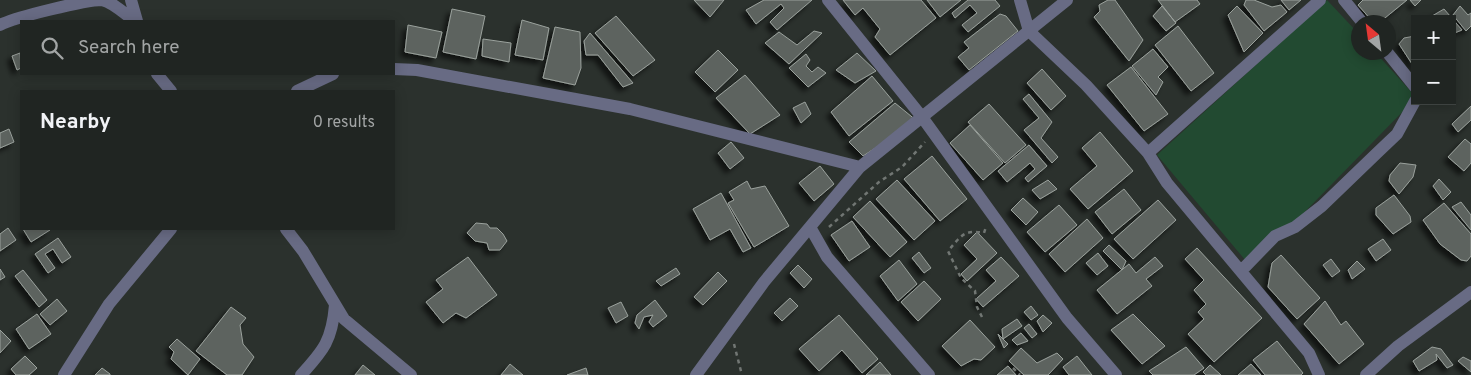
<!DOCTYPE html>
<meta charset="utf-8">
<style>
:root{--surface:#202522;--page:#282d2a;--text:#f1f3f6;--muted:#a2a5a5;--line:#3d4240}
body{margin:0;font-family:Overpass,sans-serif;background:var(--page);color:var(--text)}
.controls{position:absolute;right:15px;top:15px;display:grid;overflow:hidden;border-radius:0px;box-shadow:0 2px 12px #0003}
.controls button{width:45px;height:45px;display:grid;place-items:center;padding:0;border:0;border-bottom:1px solid var(--line);background:var(--surface);color:var(--text);font:25px sans-serif}
.compass{position:absolute;left:1351px;top:15px;width:45px;height:45px;border-radius:50%;background:var(--surface);box-shadow:0 2px 12px #0003;rotate:331deg}
.list{margin:0;padding:0;list-style:none}
h2{display:flex;justify-content:space-between;align-items:center;height:65px;margin:0;padding:0 20px;font-size:21px}
h2 small{font-size:16px;font-weight:400;color:var(--muted)}
.icon{flex:none;width:28px;height:28px;fill:none;stroke:currentColor;stroke-width:2;stroke-linecap:round;stroke-linejoin:round}
.map{position:relative;flex:none;width:1471px;height:375px;overflow:hidden}
.search{position:absolute;background:var(--surface);box-shadow:0 2px 12px #0003;left:20px;top:20px;width:375px;height:55px;display:flex;align-items:center;gap:12px;box-sizing:border-box;padding:0 18px;border-radius:0px;color:var(--muted);font-size:19px}
.panel{position:absolute;background:var(--surface);box-shadow:0 2px 12px #0003;left:20px;top:90px;width:375px;height:140px;border-radius:0px}
.map>svg:first-child{display:block}
.green{fill:#224a31}
.building{fill:#5d635f;stroke:#9ba29d;filter:url(#shadow)}
.lines{fill:none;stroke-linecap:round;stroke-linejoin:round}
.path{stroke:#717673;stroke-width:2.5;stroke-dasharray:4 4;stroke-linecap:butt}
.street{stroke:#686b84;stroke-width:12}
</style>
<div class="map">
<svg width="1471" height="375" viewBox="0 0 1471 375">
<defs>
<filter id="shadow"><feDropShadow dx="-4.5" dy="4.5" stdDeviation="2.5" flood-color="#0009"/></filter>
</defs>
<rect width="100%" height="100%" fill="#2b312d"/>
<path class="green" d="M1327,0L1358,33V52L1376,53L1415,96V99L1251,267L1157,155Z"/>
<path class="building" d="M694,0H724L710,17Z
M764,0H812L777,30L770,22L784,8L781,4L756,24L746,10Z
M843,0H921L936,18L890,55L875,37L880,29L863,8L855,15Z
M927,0H961L940,17Z
M968,0H995L1000,6L968,32L962,25L977,13L970,5L955,18L952,13Z
M1108,0H1115L1143,40L1129,61L1094,17L1100,11L1099,5Z
M1158,0H1197L1200,4L1175,22Z
M1246,0H1254L1272,7L1281,5L1287,12L1264,31L1244,5Z
M1281,0H1301L1289,10Z
M1363,0H1407L1380,22H1373L1358,5Z
M1410,0H1421L1415,6Z
M1162,6L1176,23L1166,31L1153,16Z
M1237,6L1263,33L1244,52L1228,15Z
M1460,6L1468,15L1471,13V26L1466,31L1453,15Z
M452,9L485,16L476,59L443,52Z
M1444,9L1462,30L1452,34V19H1427Z
M1000,14L1006,16L1018,31L969,70L958,57L969,48L964,42Z
M616,16L655,60L633,76L595,33Z
M522,20L549,28L543,60L515,55Z
M408,25L442,32L436,58L405,52Z
M1178,26L1214,73L1191,91L1155,45Z
M555,27L580,32L581,68L575,85L543,78Z
M814,31L822,33L789,64L765,43L779,32L797,45Z
M590,33L633,83L623,87L598,55H586L584,41Z
M1415,36V67H1414L1399,44L1404,38Z
M483,39L511,43L509,62L482,56Z
M1153,49L1168,67L1158,77L1163,82L1156,95L1132,66Z
M718,50L738,70L715,92L695,72Z
M20,53L21,68L17,70L12,56Z
M857,53L876,71L855,83L836,70Z
M806,54L810,60L806,66L812,72L818,67L826,73L808,87L789,68Z
M1131,67L1168,114L1144,131L1107,85Z
M1042,69L1066,96L1051,110L1027,83Z
M745,75L780,115L750,134L716,98Z
M872,76L893,101L849,136L831,112Z
M1029,94L1052,122L1041,138L1058,157L1052,163L1024,130L1039,118L1023,99Z
M805,102L811,114L801,123L793,108Z
M895,103L917,121L863,156L849,142Z
M989,104L1026,145L1005,163L968,122Z
M1471,106V120L1458,132L1452,124Z
M970,125L1003,163L983,180L950,143Z
M9,129L14,142L0,148V133Z
M1100,132L1133,171L1088,209L1070,189L1097,166L1082,148Z
M1465,139L1471,144V163L1464,171L1448,157Z
M731,142L744,158L730,169L718,153Z
M1029,145L1047,166L1028,182L1025,178L1035,169L1030,163L1007,182L998,171Z
M932,156L967,199L940,221L904,179Z
M1400,163L1416,165L1413,177L1399,194L1389,181L1390,175Z
M820,166L834,184L814,201L799,183Z
M1439,179L1451,192L1443,200L1433,186Z
M897,180L935,221L914,240L876,199Z
M1048,180L1057,189L1040,199L1032,190Z
M747,181L751,189L765,186L789,226L754,247L728,203L734,200L729,192Z
M1124,189L1141,210L1112,234L1095,212Z
M721,193L751,248L743,252L730,229L710,240L693,209Z
M1394,195L1410,216L1411,222L1393,234L1376,215V208Z
M1023,198L1038,212L1026,225L1011,210Z
M1158,200L1176,220L1133,259L1114,239Z
M870,201L907,242L890,257L853,217Z
M1461,202L1471,215V230L1452,207Z
M1444,203L1471,234V256L1467,261L1461,260L1440,244L1423,220Z
M1059,205L1077,225L1045,252L1027,232Z
M1087,219L1103,238L1065,272L1049,254Z
M852,221L870,247L849,261L831,235Z
M476,223L487,224L490,228H497L503,234L507,241L500,250H489L487,243L475,241L467,233Z
M8,228L16,240L0,251V234Z
M23,229H50V230L31,242Z
M977,232L997,253L967,281L961,274L977,259L964,245Z
M58,238L71,257L62,263L53,249L45,254L55,268L48,273L35,254Z
M1383,239L1391,250L1376,261L1368,249Z
M1109,245L1126,261L1122,270L1103,251Z
M1197,248L1262,318L1214,362L1188,334L1204,319L1198,312L1206,304L1194,290L1204,280L1185,259Z
M919,252L931,268L924,273L912,258Z
M1098,253L1108,266L1097,275L1086,263Z
M1281,255L1320,298L1297,319L1268,287L1272,263Z
M468,257L497,295L466,318L456,313L443,323L426,302L443,289L436,280Z
M1001,257L1019,276L983,307L976,299L996,281L986,270Z
M1155,257L1163,266L1146,279L1152,286L1117,314L1097,290L1129,264L1136,273Z
M1331,259L1340,271L1332,277L1323,265Z
M899,260L917,284L898,301L880,276Z
M1357,261L1365,269L1352,279L1348,270Z
M798,265L812,279L804,288L790,273Z
M676,268L680,274L661,286L656,281Z
M0,269L5,277L0,280Z
M23,270L47,300L39,307L15,276Z
M718,272L727,281L703,305L694,297Z
M924,281L941,299L918,321L901,302Z
M790,298L798,306L782,321L774,313Z
M57,299L67,311L50,325L40,314Z
M655,300L667,316L653,327L649,322L653,315L644,317L639,329L635,323L637,315Z
M1325,301L1341,325L1346,321L1364,344L1339,364L1304,324Z
M621,302L628,316L616,323L608,308Z
M1031,306L1038,315L1031,320L1024,312Z
M231,307L246,318L240,325L243,344L254,357L242,375H227L196,351Z
M37,314L51,334L29,349L16,329Z
M1133,314L1165,346L1142,364L1111,330Z
M839,315L878,359L862,373L842,350L819,371L799,349Z
M1043,315L1052,323L1043,332L1037,321Z
M1017,319L1022,326L1003,339L1002,329Z
M970,320L995,347L981,360L974,359L961,366L942,346Z
M1029,324L1037,334L1032,338L1024,328Z
M0,330L11,341L0,353Z
M1021,333L1028,341L1017,345L1012,340Z
M998,334L1008,344L1004,348Z
M177,339L200,359L188,375L171,359L174,352L169,347Z
M1277,341L1303,373L1301,375H1265L1253,360Z
M1186,347L1204,368L1194,375H1153L1149,371Z
M1432,347L1441,349L1453,365L1447,368L1436,354L1437,360L1419,371L1413,361Z
M1021,348L1037,363L1057,353L1063,359L1048,375H1024L1009,361Z
M25,356L37,368L29,375H16L11,369Z
M1077,356L1092,375H1069L1063,367Z
M1463,357L1471,361V372L1458,361Z
M880,362L891,375H866Z
M510,364L523,375H501Z
M1251,364L1261,375H1238Z
M363,365L375,375H355Z
M1210,365L1221,375H1206L1203,372Z
M1008,366L1016,375H997Z
M102,368L110,374V375H95Z
M586,368L588,375H567Z"/>
<g class="lines">
<path class="path" d="M829,227L879,182L902,167L925,142
M982,317L977,307L975,291L961,278L948,251C961,236 964,229 984,233L986,227
M734,344L742,375
M1013,368L1020,375"/>
<path class="street" d="M131,0L137,21
M828,0L922,117L1067,318L1116,375
M1020,0L1029,31L1086,85L1148,153L1167,183L1309,353L1319,375
M1344,0L1362,22
M0,25C15,17 86,0 102,0C113,2 126,15 135,21
M1387,52L1415,87
M394,69L417,70L630,109L860,167
M157,74L171,91
M297,91L333,74
M1148,153L1320,0
M810,227L827,257L929,375
M286,229L303,251L344,319L411,375
M1242,270L1275,236L1295,227L1322,206L1377,153L1397,134L1415,101
M64,375L109,304L171,229
M301,375C324,350 332,340 335,305
M696,375L764,282L860,167L1067,0
M1366,375L1398,346L1471,292"/>
</g>
</svg>
<div class="controls">
<button>+</button>
<button>−</button>
</div>
<svg class="compass" viewBox="-18 -18 36 36"><path d="M0-13l5 13h-10z" fill="#e53935"/><path d="M0 13l5-13h-10z" fill="#a2a5a5"/></svg>
<div class="search"><svg class="icon" aria-label="search" viewBox="0 0 24 24"><circle cx="10" cy="10" r="6"/><path d="M15 15l6 6"/></svg>Search here</div>
<section class="panel">
<h2>Nearby<small>0 results</small></h2>
<ul class="list">
</ul>
</section>
</div>
